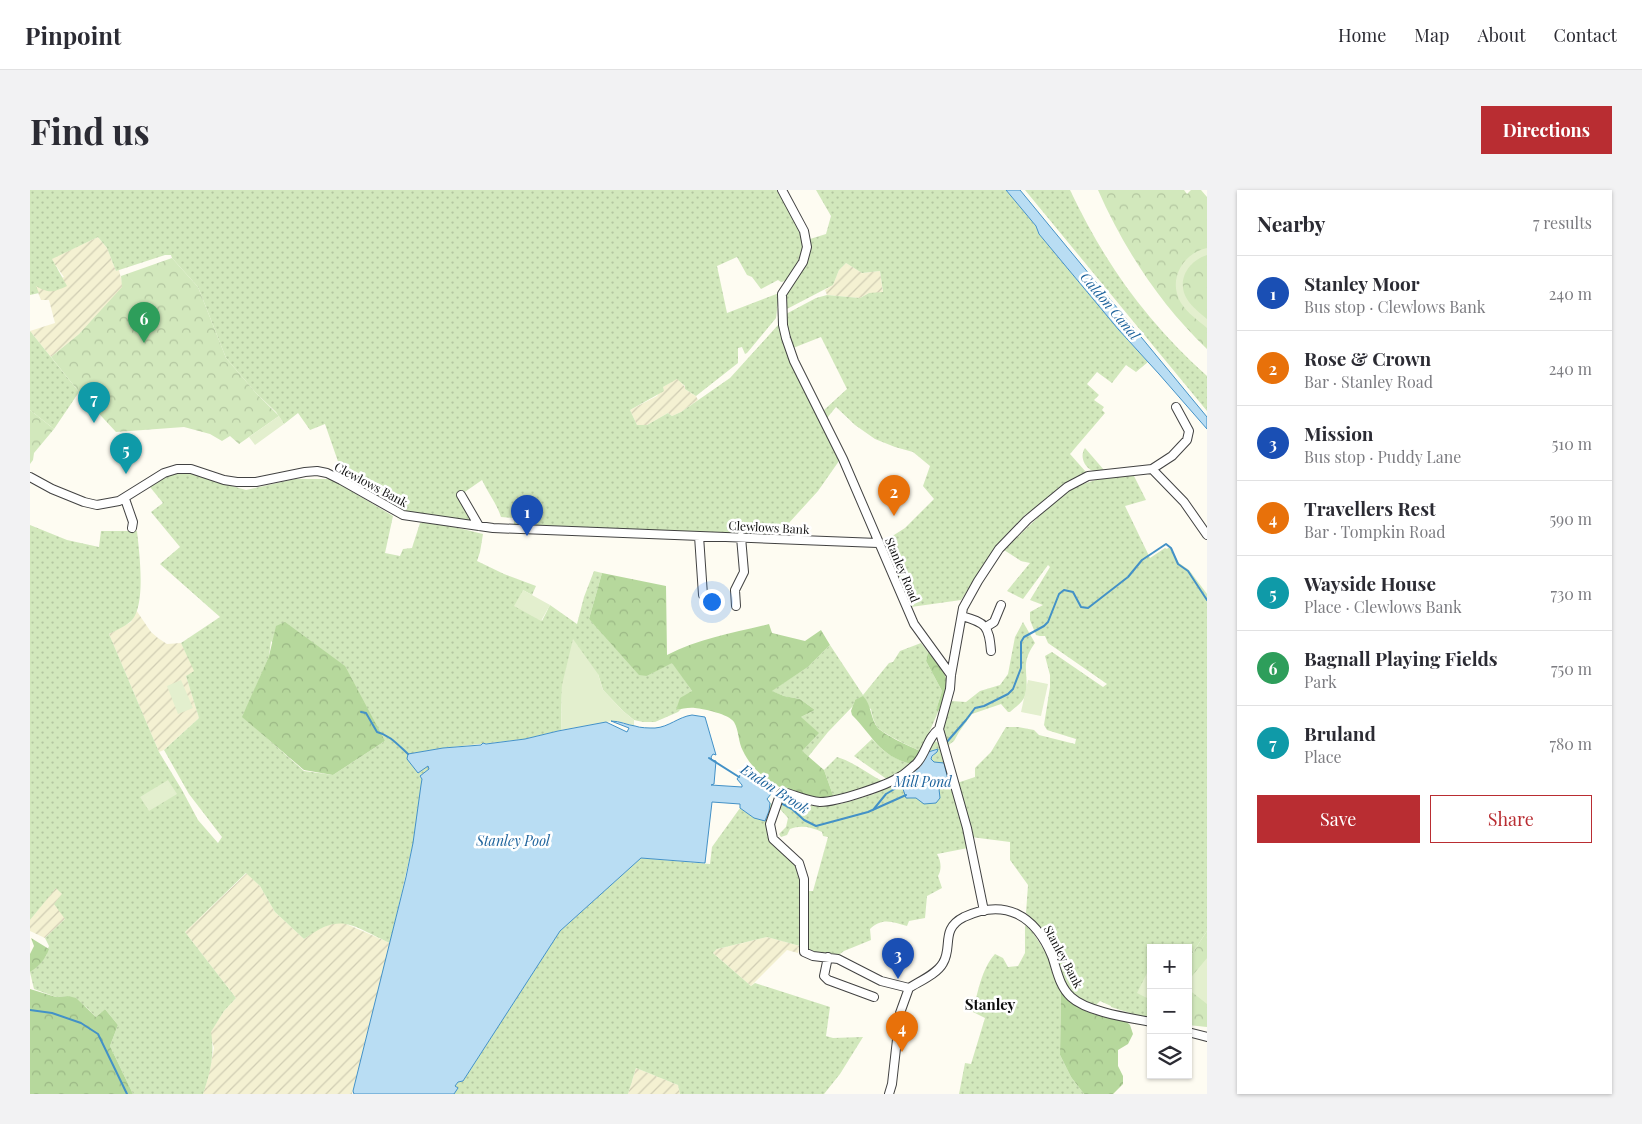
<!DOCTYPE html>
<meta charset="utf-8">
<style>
:root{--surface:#fff;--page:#f2f2f3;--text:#2b2b33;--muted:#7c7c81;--line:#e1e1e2;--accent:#b92d32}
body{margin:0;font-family:"Playfair Display",serif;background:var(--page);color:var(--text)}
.controls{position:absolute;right:15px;bottom:15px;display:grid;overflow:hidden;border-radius:0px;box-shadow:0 1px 4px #0004}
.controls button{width:45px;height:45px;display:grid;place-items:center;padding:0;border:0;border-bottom:1px solid var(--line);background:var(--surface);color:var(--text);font:25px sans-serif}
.you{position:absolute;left:681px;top:411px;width:18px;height:18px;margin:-12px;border:4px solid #fff;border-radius:50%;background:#1a73e8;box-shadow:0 0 0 8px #1a73e833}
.badge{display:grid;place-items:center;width:32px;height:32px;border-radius:50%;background:var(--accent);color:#fff;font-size:16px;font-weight:700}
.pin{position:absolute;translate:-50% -41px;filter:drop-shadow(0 1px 2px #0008)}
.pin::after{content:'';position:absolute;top:26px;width:18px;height:15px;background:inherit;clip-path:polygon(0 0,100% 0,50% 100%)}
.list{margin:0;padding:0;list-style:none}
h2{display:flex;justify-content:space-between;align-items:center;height:65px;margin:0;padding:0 20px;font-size:21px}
h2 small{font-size:16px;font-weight:400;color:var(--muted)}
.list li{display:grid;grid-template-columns:32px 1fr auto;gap:15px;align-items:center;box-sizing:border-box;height:75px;padding:0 20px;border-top:1px solid var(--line)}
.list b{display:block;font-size:19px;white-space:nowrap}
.list p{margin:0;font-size:16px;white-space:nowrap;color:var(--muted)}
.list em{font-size:16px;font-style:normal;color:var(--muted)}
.actions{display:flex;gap:10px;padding:15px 20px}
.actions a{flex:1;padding:11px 0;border:1px solid var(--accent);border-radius:0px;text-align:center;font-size:18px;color:var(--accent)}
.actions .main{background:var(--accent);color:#fff}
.icon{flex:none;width:28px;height:28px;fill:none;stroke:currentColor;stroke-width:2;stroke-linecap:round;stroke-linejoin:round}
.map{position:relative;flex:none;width:1177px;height:904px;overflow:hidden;border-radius:0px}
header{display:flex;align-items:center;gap:30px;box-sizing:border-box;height:70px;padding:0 25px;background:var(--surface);border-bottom:1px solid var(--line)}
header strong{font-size:24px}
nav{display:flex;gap:28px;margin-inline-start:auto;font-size:18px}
.intro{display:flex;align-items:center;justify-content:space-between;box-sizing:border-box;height:120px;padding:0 30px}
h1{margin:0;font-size:35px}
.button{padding:12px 22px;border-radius:0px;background:var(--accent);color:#fff;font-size:18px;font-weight:700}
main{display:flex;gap:30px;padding:0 30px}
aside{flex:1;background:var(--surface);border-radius:0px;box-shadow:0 1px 4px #0004}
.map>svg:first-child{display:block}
.farmland{fill:url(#farmland-furrows)}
.grass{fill:url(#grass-dots);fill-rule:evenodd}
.forest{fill:url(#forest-crowns)}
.park{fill:url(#park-crowns)}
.pitch{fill:#e3efce}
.water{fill:#b9ddf3;stroke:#4391c7}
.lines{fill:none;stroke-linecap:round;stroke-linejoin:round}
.stream{stroke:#4391c7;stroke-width:2}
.minor-casing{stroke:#424242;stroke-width:10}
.minor{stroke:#fff;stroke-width:8}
.labels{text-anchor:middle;stroke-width:5;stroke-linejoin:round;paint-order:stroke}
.street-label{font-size:12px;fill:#0f0f0f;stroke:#fff}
.water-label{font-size:14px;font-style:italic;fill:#1d639c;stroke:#fff}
.quarter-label{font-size:15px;font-weight:bold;fill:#0f0f0f;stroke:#fff}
</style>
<header>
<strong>Pinpoint</strong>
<nav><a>Home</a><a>Map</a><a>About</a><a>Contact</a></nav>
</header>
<div class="intro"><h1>Find us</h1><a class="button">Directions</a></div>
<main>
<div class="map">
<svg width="1177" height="904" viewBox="0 0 1177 904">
<defs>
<pattern id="farmland-furrows" width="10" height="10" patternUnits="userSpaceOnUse" patternTransform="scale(1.25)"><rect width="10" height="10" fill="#f4f1d2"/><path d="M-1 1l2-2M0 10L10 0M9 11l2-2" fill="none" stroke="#d0cdb3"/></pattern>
<pattern id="grass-dots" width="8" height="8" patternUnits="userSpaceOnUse" patternTransform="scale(1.25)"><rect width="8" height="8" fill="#d2e8bc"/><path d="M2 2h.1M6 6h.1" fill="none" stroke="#b3c6a0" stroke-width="1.8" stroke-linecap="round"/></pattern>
<pattern id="forest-crowns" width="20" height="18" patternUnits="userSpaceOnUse" patternTransform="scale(1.25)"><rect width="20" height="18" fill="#b6d89c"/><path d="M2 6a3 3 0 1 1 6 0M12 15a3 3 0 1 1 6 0" fill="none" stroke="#9bb885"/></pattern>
<pattern id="park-crowns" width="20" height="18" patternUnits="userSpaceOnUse" patternTransform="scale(1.25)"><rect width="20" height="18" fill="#d2e8bc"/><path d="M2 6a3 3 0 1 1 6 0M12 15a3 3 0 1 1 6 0" fill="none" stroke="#b3c6a0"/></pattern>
</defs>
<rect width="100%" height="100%" fill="#fefcf2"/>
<path class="farmland" d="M68,47L77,58L86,81L89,80L93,97L49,144L21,167L0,141L25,133L19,110H11L5,95L34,87L21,69Z
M816,73L832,83L850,81L853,103H839L830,108L797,105L795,100L803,95L809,80Z
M647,188L655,197V199L666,206L668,210L651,222L642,226L638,223L617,235H607L600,220L627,206L633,197Z
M106,420L121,442L128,448L137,454L151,453L165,481L156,486L169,528L134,560L129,562L79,444L101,432Z
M217,683L230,696L245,722L274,749L286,740L304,733H314L360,753L322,904H173L178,888L184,858L180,843L194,821L206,808L155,742Z
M26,697L32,704L35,729L15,748L0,741V730Z
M737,747L770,756L768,763L757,760L721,796L683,763L687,759Z
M606,878L648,895L650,904H598Z"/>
<path class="grass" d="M0,0H747L774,49L772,68L755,91L751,92L748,90L731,99L722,87L717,85L707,67L687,76L697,123L749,103L746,128L717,163L715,164L712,157L708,158V173L666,206L655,199V196L647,189L633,197L634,201L600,220L607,235H617L638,223L642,226L651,222L700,188L748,135L750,138L753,154L762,174L809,271L788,301L748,345L484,337V328L471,327C467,314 458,303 452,290L429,306L445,331L438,332L405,325L394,326L380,325L312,283L295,234L280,240L268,223L254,234L246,222L226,203L196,168L168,97L142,68L141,65H135L86,81L77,58L68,47L22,69L37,96C24,102 19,104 6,96L9,103L0,105Z
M786,0H976L1006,36L1009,44L1088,139L1118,172L1106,182L1096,175L1082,193L1067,182L1057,194L1069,205L1064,210L1074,217L1072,220L1075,223L1040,264L1056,282L1002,323L996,324L972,349L931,410L881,417L853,352L875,338L904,309L893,296L900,276L883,262L865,257L845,249L825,235L806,217L797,228L794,220L817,199L791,147L763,158L755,132L756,124L786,108L797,105L830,108L839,103L853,102L850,81L832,83L816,73L809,80L803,95L755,120C747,94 785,80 780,49L796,44L801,26Z
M995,0H1040C1075,74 1116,131 1177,186V221Z
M0,141L49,202L24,239L0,220Z
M1055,258L1074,280C1070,280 1065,282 1061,280C1053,275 1050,265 1055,258Z
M144,282L163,283L202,296L216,300L265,289H301L363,326L355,363L370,366L373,359L382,358L390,333H408L453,344L450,362L447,371L474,384L506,396L502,405L493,400L512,431L520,415L547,434L554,407L564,381L572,383L559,429L617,486L642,472L662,501L646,520L651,519L648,522L625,532H613L604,530L593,521L573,500L568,484L532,495L531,540L495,549L413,558L378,564L388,583L398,576L399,579L390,586L392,589L383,653L360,753C322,736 312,721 274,749L245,722L230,696L216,683L155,742L206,808L194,821L181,842C185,864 180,884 173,904H103L80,856L88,835L75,819L66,827L56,817L38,806L26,807L4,799L0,782L16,766L19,756L15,748L35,729L24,714L32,704L26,698L0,730V335L37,350L69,357L71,341H107C109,361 117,418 100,432C94,437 86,440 79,444L129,562L152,600L168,630L188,653L192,647L159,604L134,560L169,528L156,486L164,481L151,453L190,427L130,374L150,357L121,322L133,313L120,297ZM241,451L355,551L303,585L274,581L213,527L239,466Z
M1103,284L1116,310L1095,316L1120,368L1135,358L1137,359L1140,357L1149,373L1159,380L1177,404V741L1158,770V758H1121V827L1119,829L1081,817V816L1070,811L1066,815C1027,802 1033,782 1017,751C1012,740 1004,731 996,723L998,695L980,670V652L941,647L927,593L945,587V578L961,562L976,537H988L1004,540L1009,545L1045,554L1046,549L1017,540L1014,535L1020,497V485L1015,466L1022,462L1073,497L1077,494L1018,453L1015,446H1010L1006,445L1000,430V422L1013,415L1000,410L1020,377L1018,375L993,409L977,401L1000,373L991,371L974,360L1025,311L1046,296L1066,290Z
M993,432L1005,453C999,461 995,470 996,480C996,489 999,503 992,511C989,515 984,518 980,522H978L971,514L942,524L929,542L924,551L916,557L913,539L921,511L936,512L950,501L970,495L978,484L985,447Z
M891,453L898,462L896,471L912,501L906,520L908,522L891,561C882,558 853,543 848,538C844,533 842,525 841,519L825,510L823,516L798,542L778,567L771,561V527L785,520L770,509L754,506L741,501L778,477L800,455L833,505L859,473L863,472L870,461Z
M842,549C853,562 864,569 881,574L868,585L858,590L824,566Z
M904,551L907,552L910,556L938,658L907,664C911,671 912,679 908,686L912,698L897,706L895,728L879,731L877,736C863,732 852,727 840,739L841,750L814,761L807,766L779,762L776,758L777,701H783L798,647L793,646L792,642C781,637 771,635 760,639L757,645L751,647L749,644L756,637L758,628L749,618L753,608L775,616L811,614L844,604L870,590L908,599L904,572L901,569L908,559L895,563Z
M807,567C824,572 838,584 854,592L804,608L794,580Z
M740,613L745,615L738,642L768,674L771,682L772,752L770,756L737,747L687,759L683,763L721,796L725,793L800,817L796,846L803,848L833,847L810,884L794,904H650L648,895L606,878L598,904H424L428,898L425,896L428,892L433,891L530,741L611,668L680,674L682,657L710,618L724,628L739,621Z
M995,735L1002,741L1021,771L1023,785L1031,801L1030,865L1041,887L1054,904H929L935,873L941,874L955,828L943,822C947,804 952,778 965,764L973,768L978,777L988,776L995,763Z"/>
<path class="forest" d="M572,383L636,396L637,465C669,448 704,443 739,434L742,443L775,451L791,440L800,455L778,477L742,501L754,506L770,509L785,520L771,527L789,543L772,561L794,580L804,608C769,611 729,594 713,561C708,552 709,540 704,532C699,524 674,519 665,518C659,517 652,519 646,520L650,508L662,501L642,473L617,486L609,485L559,429Z
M255,432L315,476L355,551L303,585L274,580L212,527L239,466L246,436Z
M898,462C920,489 922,489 908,522L906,520L912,501L896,471Z
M833,506C842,515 840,529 848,538C853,544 882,558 891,561L888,567L881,574C848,565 844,547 822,525L821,521L825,510Z
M1,748L19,759C15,770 9,776 0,782V764L4,756Z
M0,799L26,807L38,806L46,808L66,827L75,819L88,835L80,856L103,904H0Z
M1031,801C1049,824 1068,826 1095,830L1100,835L1103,844L1098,854L1088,860V876L1093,886V894L1083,904H1054L1041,887L1030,865Z"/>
<path class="park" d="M1068,0H1154L1157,4L1161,0H1171L1177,7V159C1130,114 1094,59 1068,0Z
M142,68L168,97L196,168L226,203L249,226L209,254L200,246L192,251L180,244L154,237L86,242L49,202L21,167L49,144L92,97L91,86Z
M0,220L24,239L4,263L3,270L0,274Z
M1177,741V837L1158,835V770Z"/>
<path class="pitch" d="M1177,58V65C1158,71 1146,91 1157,109C1162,117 1170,123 1177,129V138C1168,130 1157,123 1151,113C1137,90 1153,63 1177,58Z
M249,226L254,234L225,255L219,247Z
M493,400L520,415L511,431L484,416Z
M543,449L568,484L573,500L593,521L604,530V536L587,531H582L531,540L532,495Z
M151,490L163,518L148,524L137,496Z
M998,490L1018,494L1011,526L991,522Z
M138,590L147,604L119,621L110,607Z
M1177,768V814L1158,799V791Z
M1121,775V810L1107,803Z"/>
<path class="water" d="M976,0H990L1177,227V239L1129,184L1088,139L1009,44L1006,36Z
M662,525L675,527L686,565L683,564L681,567L682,570L686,571L684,594L681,595L712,597V595L707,589L710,585C723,586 735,593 741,604L737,609L740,613L739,621L735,631L724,628L710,618V614L682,612L675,673L611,668L530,741L433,891L428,892L425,896L428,898L424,904H324L323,901L376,687L383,653L391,595L392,589L390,586L399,579L398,576L388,583L377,569L378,564L413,558L451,555L453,553L456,554L495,549L528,541L576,532L597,542L599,538L581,531C590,531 597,535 605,536C610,538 619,538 625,538C639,537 648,527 662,525Z
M908,559L907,562L902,566L901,569L904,572L914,573L919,594L909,599L910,608L906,613L894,614L886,608H876L870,590L895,563Z"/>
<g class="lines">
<path class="stream" d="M331,522L336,523L347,542C360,545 368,555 378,564
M916,553L936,530L945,518L954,516L978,504L983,499L991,478V452L994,447L1014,436L1018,432L1029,404L1034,400L1043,402L1051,417L1058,418L1098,387L1112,370L1136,354L1141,358L1148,374L1158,381L1177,410
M679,568L709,587
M749,612L762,619L774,630L786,636L838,622L876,605
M843,620L856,604L873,594
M0,820L22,823L51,833L68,844L97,904"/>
<defs>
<path id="minor" d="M752,0L774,41L777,57L773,72L752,104L753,135L756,148L764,171L813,269L884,434L921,485
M1122,279L1154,312L1177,345
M0,287L22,299L54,312L67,315L89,311L134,283L147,279H161L194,290L207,292H226L275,282L287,281L297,283L311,290L373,325L463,338L848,353
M431,305L449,336
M95,309L103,332L102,338
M669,346L673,405
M706,416L705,400L714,382L711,347
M932,426C956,433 959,436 961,461
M956,437L964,432L971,415
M954,721L937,638L909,539L920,499L921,485L933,418L948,391L969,359L997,330L1037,297L1058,286L1122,279L1142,266L1157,250L1159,241L1146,217
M798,767L794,786L798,790L844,807
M879,798L851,791L808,769L783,766L774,762V689L769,673L743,649L740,634L750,605L753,602C765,605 777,611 790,612C807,612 856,596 871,586C876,583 881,578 886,574C896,564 897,548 909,539
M879,798C890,791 907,784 913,773C923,757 910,739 934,727C975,708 1005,725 1022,766C1027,780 1029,796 1041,807C1057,822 1100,828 1121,832
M1158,842L1177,847
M859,904L862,894L870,823L879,798"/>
</defs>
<use href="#minor" class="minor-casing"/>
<use href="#minor" class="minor"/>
</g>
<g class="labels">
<g class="street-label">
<text transform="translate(341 295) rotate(28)" y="4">Clewlows Bank</text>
<text transform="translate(739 338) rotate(3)" y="4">Clewlows Bank</text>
<text transform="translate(872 380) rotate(67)" y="4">Stanley Road</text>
<text transform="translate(1033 767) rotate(62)" y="4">Stanley Bank</text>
</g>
<g class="water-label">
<text transform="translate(1080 116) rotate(50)" y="5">Caldon Canal</text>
<text x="893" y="597">Mill Pond</text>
<text transform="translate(745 599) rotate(33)" y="5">Endon Brook</text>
<text x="483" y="656">Stanley Pool</text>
</g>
<g class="quarter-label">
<text x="960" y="820">Stanley</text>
</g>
</g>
</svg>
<div class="controls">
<button>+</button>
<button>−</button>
<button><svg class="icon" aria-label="layers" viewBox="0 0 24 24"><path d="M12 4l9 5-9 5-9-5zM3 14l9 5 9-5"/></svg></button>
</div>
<div class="you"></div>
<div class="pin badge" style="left:497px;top:346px;background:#1a4fb4">1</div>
<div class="pin badge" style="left:864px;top:326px;background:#e8710a">2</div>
<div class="pin badge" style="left:868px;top:789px;background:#1a4fb4">3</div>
<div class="pin badge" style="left:872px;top:862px;background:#e8710a">4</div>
<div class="pin badge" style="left:96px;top:284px;background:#0f9aa8">5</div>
<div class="pin badge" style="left:114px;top:153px;background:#2e9e5b">6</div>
<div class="pin badge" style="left:64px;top:233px;background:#0f9aa8">7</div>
</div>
<aside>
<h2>Nearby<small>7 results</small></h2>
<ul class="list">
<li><span class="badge" style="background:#1a4fb4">1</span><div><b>Stanley Moor</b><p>Bus stop · Clewlows Bank</p></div><em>240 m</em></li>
<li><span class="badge" style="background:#e8710a">2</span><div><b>Rose &amp; Crown</b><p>Bar · Stanley Road</p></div><em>240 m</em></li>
<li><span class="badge" style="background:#1a4fb4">3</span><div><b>Mission</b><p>Bus stop · Puddy Lane</p></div><em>510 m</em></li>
<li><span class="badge" style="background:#e8710a">4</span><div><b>Travellers Rest</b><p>Bar · Tompkin Road</p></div><em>590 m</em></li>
<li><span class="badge" style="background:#0f9aa8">5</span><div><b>Wayside House</b><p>Place · Clewlows Bank</p></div><em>730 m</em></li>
<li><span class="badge" style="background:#2e9e5b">6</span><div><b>Bagnall Playing Fields</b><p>Park</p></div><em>750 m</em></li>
<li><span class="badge" style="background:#0f9aa8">7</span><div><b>Bruland</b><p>Place</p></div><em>780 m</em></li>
</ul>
<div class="actions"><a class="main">Save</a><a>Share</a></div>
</aside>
</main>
